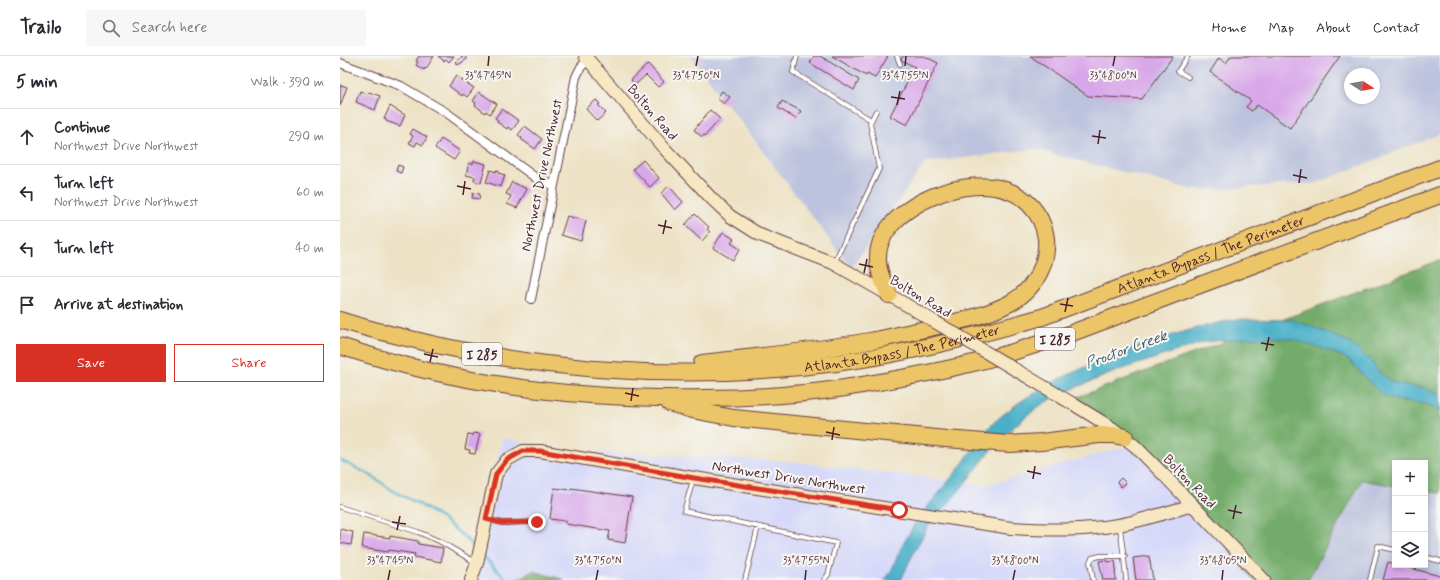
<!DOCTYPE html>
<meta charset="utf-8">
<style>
:root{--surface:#fff;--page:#f7f7f7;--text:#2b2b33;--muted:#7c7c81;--line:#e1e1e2;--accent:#d93025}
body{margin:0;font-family:Mynerve,sans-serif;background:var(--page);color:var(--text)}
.controls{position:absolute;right:12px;bottom:12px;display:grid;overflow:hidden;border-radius:0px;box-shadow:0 2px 6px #0003}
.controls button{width:36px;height:36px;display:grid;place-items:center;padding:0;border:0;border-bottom:1px solid var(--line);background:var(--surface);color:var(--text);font:20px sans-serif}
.compass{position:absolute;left:1004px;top:12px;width:36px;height:36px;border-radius:50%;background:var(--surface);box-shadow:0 2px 6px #0003;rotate:101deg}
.stop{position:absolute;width:12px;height:12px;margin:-9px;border:3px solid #d93025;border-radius:50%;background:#fff}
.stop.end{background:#d93025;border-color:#fff;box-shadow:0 1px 4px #0008}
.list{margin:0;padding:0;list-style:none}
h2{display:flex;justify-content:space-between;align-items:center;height:52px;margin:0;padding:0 16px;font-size:17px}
h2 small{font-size:13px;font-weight:400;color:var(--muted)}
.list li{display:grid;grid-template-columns:26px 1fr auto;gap:12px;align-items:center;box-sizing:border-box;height:56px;padding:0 16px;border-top:1px solid var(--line)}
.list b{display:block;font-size:15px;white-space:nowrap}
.list p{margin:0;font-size:13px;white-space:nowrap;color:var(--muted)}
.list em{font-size:13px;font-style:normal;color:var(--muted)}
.actions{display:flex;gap:8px;padding:12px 16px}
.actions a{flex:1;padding:9px 0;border:1px solid var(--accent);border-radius:0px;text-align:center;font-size:14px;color:var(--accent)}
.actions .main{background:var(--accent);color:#fff}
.icon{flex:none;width:22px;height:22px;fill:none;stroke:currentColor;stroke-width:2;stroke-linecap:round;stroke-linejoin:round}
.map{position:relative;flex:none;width:1100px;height:524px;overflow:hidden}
header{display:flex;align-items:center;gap:24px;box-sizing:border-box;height:56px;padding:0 20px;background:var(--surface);border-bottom:1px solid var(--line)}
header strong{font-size:19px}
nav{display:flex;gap:22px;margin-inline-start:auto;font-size:14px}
.search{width:280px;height:36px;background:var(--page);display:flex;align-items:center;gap:10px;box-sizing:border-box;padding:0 14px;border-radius:0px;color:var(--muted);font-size:15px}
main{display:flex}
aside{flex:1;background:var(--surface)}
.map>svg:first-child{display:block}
.built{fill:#d5d8f9}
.industrial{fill:#bdc3de;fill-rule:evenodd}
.forest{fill:#73ac6a;stroke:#5e664a}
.water{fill:#4ab0c9;stroke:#4a687a}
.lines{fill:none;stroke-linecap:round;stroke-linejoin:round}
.stream{stroke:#4ab0c9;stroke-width:2.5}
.building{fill:#d8a7e9}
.lane-casing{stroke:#623c42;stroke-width:5.5}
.street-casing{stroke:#623c42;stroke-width:10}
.secondary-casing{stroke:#623c42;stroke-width:14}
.highway-casing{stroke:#623c42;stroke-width:18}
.lane{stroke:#fff;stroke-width:4}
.street{stroke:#fff;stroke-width:8}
.secondary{stroke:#f7e8c3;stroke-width:12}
.highway{stroke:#ecc569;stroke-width:16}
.secondary-bridge-casing{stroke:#623c42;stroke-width:14;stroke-linecap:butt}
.secondary-bridge{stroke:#f7e8c3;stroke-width:12}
.route{stroke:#d93025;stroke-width:5}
.ticks{fill:none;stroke:#4a1f2b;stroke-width:1.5}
.labels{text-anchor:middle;stroke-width:4;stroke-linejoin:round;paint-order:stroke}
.shield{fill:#f6f6f2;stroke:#7e6067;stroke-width:1}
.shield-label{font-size:13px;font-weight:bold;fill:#4a1f2b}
.street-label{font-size:14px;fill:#4a1f2b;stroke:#f6f6f2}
.water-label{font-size:15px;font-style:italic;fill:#4a596a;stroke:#f6f6f2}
.ticks-label{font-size:10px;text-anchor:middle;fill:#4a1f2b;stroke:#f6f6f2;stroke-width:4;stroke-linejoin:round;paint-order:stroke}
</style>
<header>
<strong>Trailo</strong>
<div class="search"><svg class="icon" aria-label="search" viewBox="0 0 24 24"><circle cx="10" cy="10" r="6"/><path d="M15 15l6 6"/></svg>Search here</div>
<nav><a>Home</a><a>Map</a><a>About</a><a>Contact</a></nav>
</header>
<main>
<aside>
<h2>5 min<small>Walk · 390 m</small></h2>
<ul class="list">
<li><svg class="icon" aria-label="ahead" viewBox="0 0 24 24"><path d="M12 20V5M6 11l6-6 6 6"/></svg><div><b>Continue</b><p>Northwest Drive Northwest</p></div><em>290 m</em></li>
<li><svg class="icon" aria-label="left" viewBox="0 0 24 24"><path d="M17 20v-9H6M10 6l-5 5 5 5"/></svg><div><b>Turn left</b><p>Northwest Drive Northwest</p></div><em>60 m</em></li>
<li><svg class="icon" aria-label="left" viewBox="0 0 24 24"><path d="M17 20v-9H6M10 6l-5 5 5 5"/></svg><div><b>Turn left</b></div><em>40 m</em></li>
<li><svg class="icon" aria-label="arrive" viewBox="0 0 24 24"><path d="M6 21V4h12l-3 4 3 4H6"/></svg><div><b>Arrive at destination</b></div></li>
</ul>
<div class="actions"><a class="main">Save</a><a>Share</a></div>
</aside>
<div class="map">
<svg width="1100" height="524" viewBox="0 0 1100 524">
<rect width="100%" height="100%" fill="#f6f6f2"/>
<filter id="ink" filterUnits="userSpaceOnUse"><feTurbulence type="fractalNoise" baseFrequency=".025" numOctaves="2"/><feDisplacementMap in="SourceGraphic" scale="8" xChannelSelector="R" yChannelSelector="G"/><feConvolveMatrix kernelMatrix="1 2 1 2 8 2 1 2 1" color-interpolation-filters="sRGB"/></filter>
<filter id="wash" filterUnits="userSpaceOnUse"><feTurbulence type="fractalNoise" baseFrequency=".012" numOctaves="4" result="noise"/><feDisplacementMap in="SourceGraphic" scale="16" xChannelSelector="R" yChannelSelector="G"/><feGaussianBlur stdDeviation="0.9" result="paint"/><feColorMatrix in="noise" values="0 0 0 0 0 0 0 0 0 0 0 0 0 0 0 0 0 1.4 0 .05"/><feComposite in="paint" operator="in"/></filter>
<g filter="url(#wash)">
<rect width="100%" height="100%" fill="#ede2c5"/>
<path class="built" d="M162,382L231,395L447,405L646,429L800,387L863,460L913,524H225L193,515L176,524H131Z"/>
<path class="industrial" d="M351,0H1100V78L977,127L854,134L694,93L585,107L511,212ZM1010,18H1034V42H1010Z
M1022,424L1055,430V509H1085V435L1100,437V524H968Z"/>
<path class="forest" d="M1100,204V437L1085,435V407H1055V430L1022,424L968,524H913L863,460L800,387L722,347Z
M193,515L225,524H176Z"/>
<path class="water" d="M897,263L952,264L968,269L1007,285L1030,304L1040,317L1049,324L1058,328L1083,332L1100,338V355L1086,348L1060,345L1047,341L1038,335L1009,304L995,297L952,283L932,281L906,282L865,286L831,297L780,314L727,335L704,347L684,362L668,376L653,392L610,446L588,470L570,504L561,524H544C551,518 553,511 556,503C561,492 567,481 573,471C578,461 587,451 595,442C604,430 614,419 623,407C634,391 644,374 659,362C688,337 724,320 759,305C804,287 850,272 897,263Z"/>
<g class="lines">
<path class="stream" d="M0,404L30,419L55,436L79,448L101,462L122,479L136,493
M142,499L167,524"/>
</g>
<g id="blocks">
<path class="building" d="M79,0H94L86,13L85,12L84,14L76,9L78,6L76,5Z
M98,0H114L109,6L106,3L104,5Z
M121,0H124L127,3L118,9L116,6L122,1Z
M474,0H480L519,24L514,34L470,7Z
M492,0H548L535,22L527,18L526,20Z
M563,0H584L598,7L567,69L550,60L575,11L561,4Z
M690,0H833L802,43L748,40Z
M891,0H1000L950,72L917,49L912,55L906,51L911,45L870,16L879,2L886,7Z
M308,8L324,26L318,31L306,19L295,29L291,24Z
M116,20L134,32L127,41L123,38L122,40L109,30Z
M1,29L7,31L0,50V31Z
M20,35L28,38L29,36L40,40L35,54L16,46Z
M382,35L390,41L384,48L377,42Z
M139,36L157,48L150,58L146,55L145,57L135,49L136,47L133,45Z
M256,44L260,48L258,49L266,57L257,65L246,53Z
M442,45L461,55L456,63L438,52Z
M50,50L65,59L60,70L46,65V63H44Z
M162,53L179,65L172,74L168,71L167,73L157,66L158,64L155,62Z
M370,54L380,63L365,80L364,79L362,81L354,74Z
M185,70L202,83L195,93L181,83L182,82L178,79Z
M73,73L87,81L83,89L77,86L75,90L69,87L73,80L70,78Z
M101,83L120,95L114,104L95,92Z
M303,104L319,122L310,131L293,113Z
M134,105L146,108L141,127L134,125L135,121L126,119L129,107L133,108Z
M58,109L63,111L61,117L56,115Z
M150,114L156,116V114L159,115L158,117L165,119L161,131L146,126Z
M172,126L187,133L177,152L167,148L171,140L166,138Z
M329,130L343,146L335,154L321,137Z
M133,137L140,138L139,143L132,142Z
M355,158L369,171L367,173L370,176L362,185L345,169Z
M227,160L246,165L241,185L221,179Z
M383,176L394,183L391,187L400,193L393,204L373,192Z
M133,377L140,378L135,398L129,397L130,394L125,393L128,378L133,379Z
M781,422L786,427L781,431L777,426Z
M214,432L231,434V432L292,441L285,487L268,484L270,475L226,468V465L210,463Z
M0,473L13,476L11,489L0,487Z
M24,478L50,482V480L78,485V488L103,492L101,506L74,501L75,498L49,494L48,496L22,492Z
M809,500L813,524H796L793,502Z
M767,504L768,506L775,505L776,513L775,514L776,524H763L759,505Z
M1048,506L1100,520V524H1043Z"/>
</g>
</g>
<g filter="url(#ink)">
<use href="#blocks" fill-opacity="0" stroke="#623c42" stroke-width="1"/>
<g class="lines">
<defs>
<path id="lane" d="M457,0L453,16L531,64
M557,0L560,8
M848,0L838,15L848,21
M494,207L539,113L530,67L536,55
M353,424L344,455L496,487L488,519L484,524
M0,451L78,476L99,485L135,506
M147,463L162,467L197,466
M780,471C782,489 785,506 786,524
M1085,501L1100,505
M405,524L418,471
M753,524L750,506L752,502L760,500H785
M1030,524L1038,490L1055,494"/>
<path id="street" d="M0,7L61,30L107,57L196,122L213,129
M191,243L236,21L241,11L248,4"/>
<path id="secondary" d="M245,0L323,91L372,143L390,160L420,179L493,207L565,248
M733,348L772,372L795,390L824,419L924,524
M131,524L137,507L156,418L167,404L183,395H200L354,422L671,472C707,474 743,475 778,469C804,464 828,456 853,449"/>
<g id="highway">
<path id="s1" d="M0,264C33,275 67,282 101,290C230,318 364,324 496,307C566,298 635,280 702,261L1100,112"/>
<path d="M0,290C116,329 241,344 363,342C410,342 458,339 505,332C546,325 588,318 629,308C663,300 696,289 729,278L1100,139"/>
<path d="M362,307C418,301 474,295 530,285C548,282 566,277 585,273C614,266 644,261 670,247C699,231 715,196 701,165C674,110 596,129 559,161C548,171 538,185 538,201C537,214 544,227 549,239"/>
<path d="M329,347L352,354L394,362L606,383L669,388L701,386L759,379H773L785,381"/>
</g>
</defs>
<use href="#lane" class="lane-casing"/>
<use href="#street" class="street-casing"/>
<use href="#secondary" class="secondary-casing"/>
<use href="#highway" class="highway-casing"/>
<use href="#lane" class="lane"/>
<use href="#street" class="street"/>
<use href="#secondary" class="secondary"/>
<use href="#highway" class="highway"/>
<defs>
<path id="secondary-bridge" d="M565,248L733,348"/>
</defs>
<use href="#secondary-bridge" class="secondary-bridge-casing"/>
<use href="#secondary-bridge" class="secondary-bridge"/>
</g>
</g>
<g class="lines" filter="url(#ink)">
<path class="route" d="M197,466L162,467L146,463L156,418L167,404L183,395H200L354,422L559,454"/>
</g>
<path class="ticks" d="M148,10L149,0M356,10L358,0M565,10L566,0M773,10L775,0M551,41L565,43M557,49L560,35M752,80L766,82M758,88L760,74M953,119L967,122M959,127L961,113M117,130L131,133M123,139L125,125M318,169L332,172M323,178L326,164M519,208L533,211M524,217L527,203M720,248L733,250M725,256L728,242M921,287L934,289M926,295L929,281M84,298L98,301M90,306L93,293M285,337L299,340M291,345L293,332M486,376L500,379M492,384L494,371M687,415L701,418M693,423L695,410M888,454L902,457M893,463L896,449M52,466L66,468M57,474L60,460M48,524L50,514M256,524L258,514M465,524L466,514M673,524L675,514M882,524L883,514"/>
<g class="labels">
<g class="shield">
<rect x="695" y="272" width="40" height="22" rx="3"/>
<rect x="122" y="287" width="40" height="22" rx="3"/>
</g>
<g class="shield-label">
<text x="715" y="288">I 285</text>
<text x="142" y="303">I 285</text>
</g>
<g class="street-label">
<text transform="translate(313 56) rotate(49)" y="5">Bolton Road</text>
<text transform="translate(201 119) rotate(-78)" y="5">Northwest Drive Northwest</text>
<text dy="5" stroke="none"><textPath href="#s1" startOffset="893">Atlanta Bypass / The Perimeter</textPath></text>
<text transform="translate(581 240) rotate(31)" y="5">Bolton Road</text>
<text dy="5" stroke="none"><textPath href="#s1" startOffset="569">Atlanta Bypass / The Perimeter</textPath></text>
<text transform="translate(449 421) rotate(9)" y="5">Northwest Drive Northwest</text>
<text transform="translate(850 425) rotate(46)" y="5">Bolton Road</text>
</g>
<g class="water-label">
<text transform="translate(786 293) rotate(-20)" y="5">Proctor Creek</text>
</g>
</g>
<g class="ticks-label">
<text x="148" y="23">33°47'45"N</text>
<text x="356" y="23">33°47'50"N</text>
<text x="565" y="23">33°47'55"N</text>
<text x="773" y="23">33°48'00"N</text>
<text x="50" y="508">33°47'45"N</text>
<text x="258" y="508">33°47'50"N</text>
<text x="466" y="508">33°47'55"N</text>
<text x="675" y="508">33°48'00"N</text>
<text x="883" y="508">33°48'05"N</text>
</g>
</svg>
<div class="controls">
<button>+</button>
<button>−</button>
<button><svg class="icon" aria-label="layers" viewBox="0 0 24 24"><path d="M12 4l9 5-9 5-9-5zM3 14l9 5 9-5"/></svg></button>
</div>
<svg class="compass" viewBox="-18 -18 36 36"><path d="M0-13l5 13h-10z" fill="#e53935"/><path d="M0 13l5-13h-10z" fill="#7c7c81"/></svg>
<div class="stop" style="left:559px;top:454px"></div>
<div class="stop end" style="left:197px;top:466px"></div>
</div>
</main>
